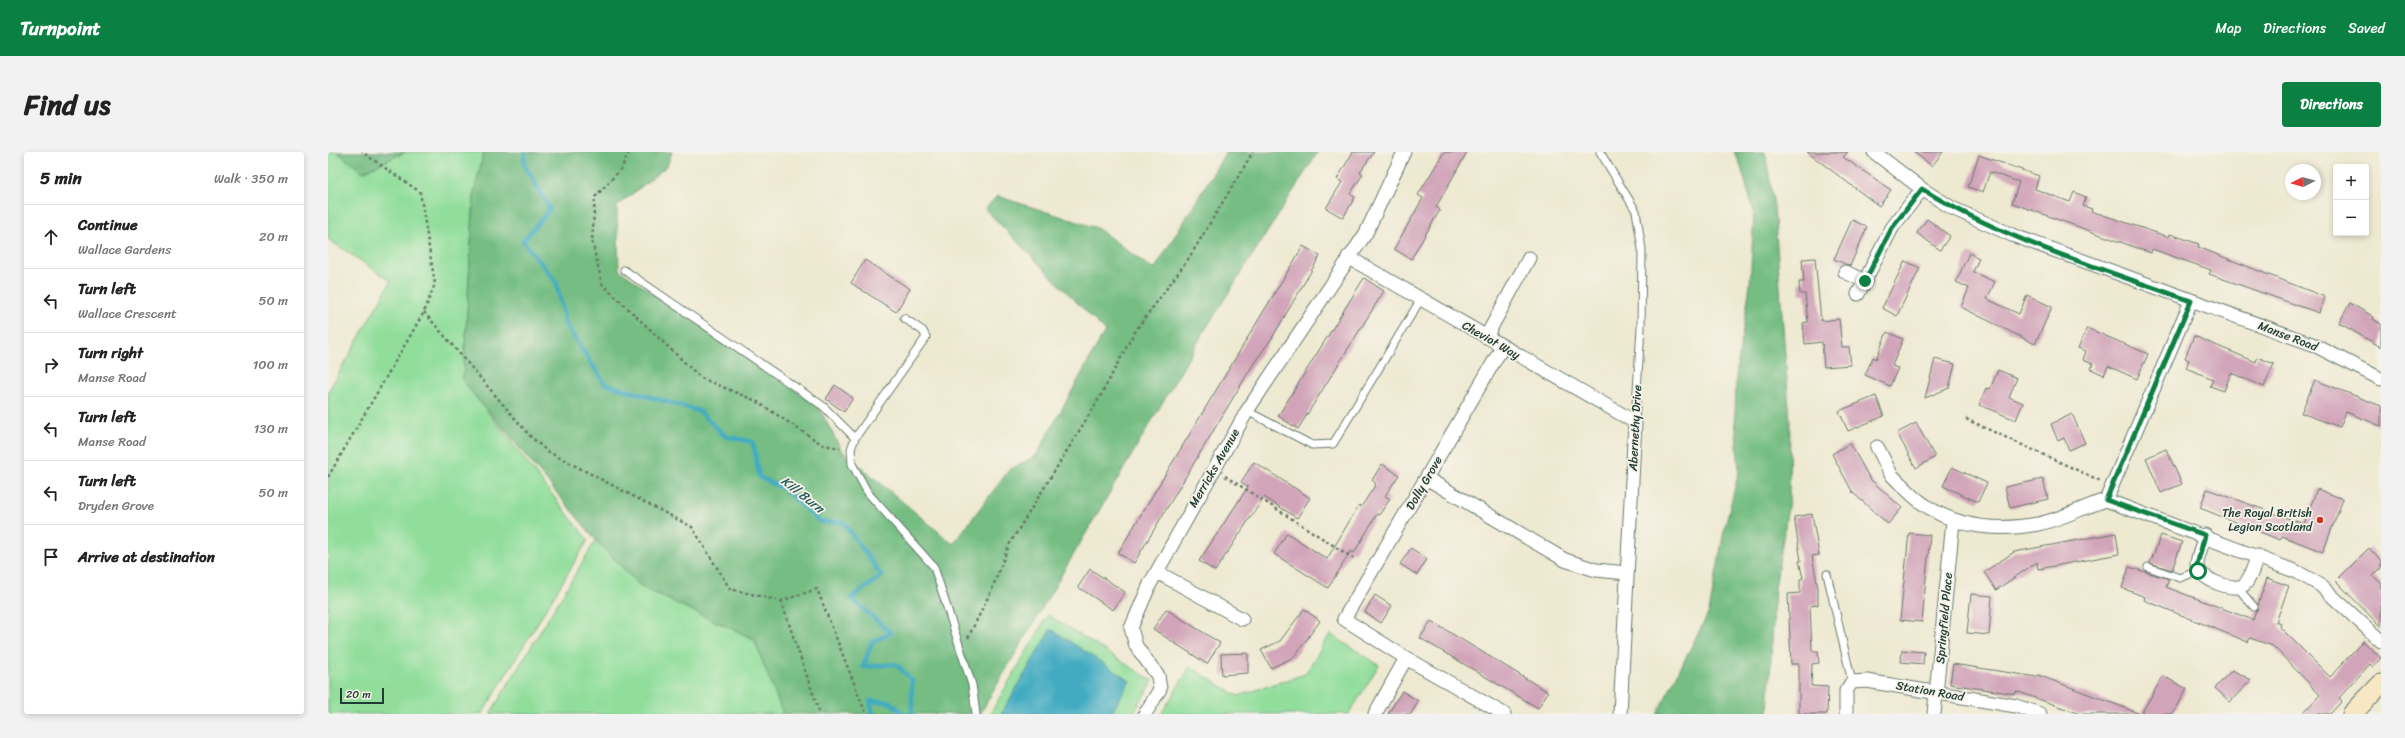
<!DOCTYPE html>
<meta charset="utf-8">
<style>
:root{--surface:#fff;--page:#f2f2f2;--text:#222;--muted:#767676;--line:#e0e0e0;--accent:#0b8043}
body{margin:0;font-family:Sriracha,sans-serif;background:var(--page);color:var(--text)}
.controls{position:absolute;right:12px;top:12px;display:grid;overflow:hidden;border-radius:4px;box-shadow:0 2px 6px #0003}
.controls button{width:36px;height:36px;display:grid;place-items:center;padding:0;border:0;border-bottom:1px solid var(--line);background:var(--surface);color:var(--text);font:20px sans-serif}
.compass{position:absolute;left:1957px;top:12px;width:36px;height:36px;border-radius:50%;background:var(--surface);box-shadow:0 2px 6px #0003;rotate:265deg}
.scale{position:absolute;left:12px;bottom:10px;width:44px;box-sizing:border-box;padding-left:4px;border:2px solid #1f3d34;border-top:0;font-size:11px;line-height:14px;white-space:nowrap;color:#1f3d34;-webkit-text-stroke:3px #f7f3e8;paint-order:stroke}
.stop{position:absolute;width:12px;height:12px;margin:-9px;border:3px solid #0b8043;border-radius:50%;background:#fff}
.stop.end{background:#0b8043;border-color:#fff;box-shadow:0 1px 4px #0008}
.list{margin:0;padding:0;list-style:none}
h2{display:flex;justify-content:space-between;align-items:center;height:52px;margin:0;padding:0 16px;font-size:17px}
h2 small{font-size:13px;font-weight:400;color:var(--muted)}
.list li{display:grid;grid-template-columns:26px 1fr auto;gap:12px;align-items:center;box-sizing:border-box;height:64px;padding:0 16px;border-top:1px solid var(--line)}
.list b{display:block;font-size:15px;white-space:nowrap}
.list p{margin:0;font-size:13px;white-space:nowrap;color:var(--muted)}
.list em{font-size:13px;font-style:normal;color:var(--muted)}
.icon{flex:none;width:22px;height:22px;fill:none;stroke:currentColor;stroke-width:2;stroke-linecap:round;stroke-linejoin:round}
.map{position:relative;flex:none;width:2053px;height:562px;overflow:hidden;border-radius:4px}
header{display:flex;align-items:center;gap:24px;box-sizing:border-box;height:56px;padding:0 20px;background:var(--accent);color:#fff}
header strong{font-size:19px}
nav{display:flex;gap:22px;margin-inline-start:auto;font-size:14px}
.intro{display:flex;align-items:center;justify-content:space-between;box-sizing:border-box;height:96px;padding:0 24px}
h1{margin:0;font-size:28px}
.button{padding:10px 18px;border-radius:4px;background:var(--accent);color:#fff;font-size:14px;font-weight:700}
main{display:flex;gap:24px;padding:0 24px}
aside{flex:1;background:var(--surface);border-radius:4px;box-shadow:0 2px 6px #0003}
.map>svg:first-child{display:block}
.green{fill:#91de9b;stroke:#588e68}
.forest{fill:#74bd83;stroke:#4a7d5c}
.water{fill:#42abc1;stroke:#30747a}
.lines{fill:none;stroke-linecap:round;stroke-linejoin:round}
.stream{stroke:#42abc1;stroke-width:4.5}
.building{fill:#d1a4b9}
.lane-casing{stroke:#67796b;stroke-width:9}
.street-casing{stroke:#67796b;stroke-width:15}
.secondary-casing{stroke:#67796b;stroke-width:21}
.path{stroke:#67796b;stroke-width:2.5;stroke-dasharray:3 3;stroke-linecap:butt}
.lane{stroke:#fff;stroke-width:7}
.street{stroke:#fff;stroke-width:13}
.secondary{stroke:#f7e8c3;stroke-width:19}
.route{stroke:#0b8043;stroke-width:5}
.poi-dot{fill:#c8321e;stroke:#f7f3e8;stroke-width:1.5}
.labels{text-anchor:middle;stroke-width:3.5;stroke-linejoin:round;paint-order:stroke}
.street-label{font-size:12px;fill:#1f3d34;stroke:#f7f3e8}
.poi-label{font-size:12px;fill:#1f3d34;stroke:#f7f3e8;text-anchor:end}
.water-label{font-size:13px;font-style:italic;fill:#2a5e5e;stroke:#f7f3e8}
</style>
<header>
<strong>Turnpoint</strong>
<nav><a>Map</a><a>Directions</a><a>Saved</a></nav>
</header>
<div class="intro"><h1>Find us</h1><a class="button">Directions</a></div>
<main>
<aside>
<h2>5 min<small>Walk · 350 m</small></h2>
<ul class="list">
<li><svg class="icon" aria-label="ahead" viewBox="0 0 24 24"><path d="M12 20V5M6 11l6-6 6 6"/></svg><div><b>Continue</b><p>Wallace Gardens</p></div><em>20 m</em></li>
<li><svg class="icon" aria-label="left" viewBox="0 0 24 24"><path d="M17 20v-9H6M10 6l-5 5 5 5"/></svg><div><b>Turn left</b><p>Wallace Crescent</p></div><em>50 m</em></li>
<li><svg class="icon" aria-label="right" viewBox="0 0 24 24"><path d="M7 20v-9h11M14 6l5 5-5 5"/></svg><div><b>Turn right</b><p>Manse Road</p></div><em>100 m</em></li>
<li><svg class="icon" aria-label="left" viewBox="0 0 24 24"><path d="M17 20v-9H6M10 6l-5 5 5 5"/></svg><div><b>Turn left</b><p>Manse Road</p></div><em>130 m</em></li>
<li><svg class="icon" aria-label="left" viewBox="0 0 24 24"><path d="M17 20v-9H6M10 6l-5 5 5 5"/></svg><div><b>Turn left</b><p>Dryden Grove</p></div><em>50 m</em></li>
<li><svg class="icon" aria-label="arrive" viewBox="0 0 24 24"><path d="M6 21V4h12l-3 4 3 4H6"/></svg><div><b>Arrive at destination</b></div></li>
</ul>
</aside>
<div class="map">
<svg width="2053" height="562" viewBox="0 0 2053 562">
<rect width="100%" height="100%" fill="#f7f3e8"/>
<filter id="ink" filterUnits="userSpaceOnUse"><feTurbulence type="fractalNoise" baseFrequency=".025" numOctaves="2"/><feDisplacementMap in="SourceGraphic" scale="8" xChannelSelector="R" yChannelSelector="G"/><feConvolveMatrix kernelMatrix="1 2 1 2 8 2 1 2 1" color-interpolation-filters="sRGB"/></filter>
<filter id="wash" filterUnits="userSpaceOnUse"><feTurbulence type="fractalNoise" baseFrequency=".012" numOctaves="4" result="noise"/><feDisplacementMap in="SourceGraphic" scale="16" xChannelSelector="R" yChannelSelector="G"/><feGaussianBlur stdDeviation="0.9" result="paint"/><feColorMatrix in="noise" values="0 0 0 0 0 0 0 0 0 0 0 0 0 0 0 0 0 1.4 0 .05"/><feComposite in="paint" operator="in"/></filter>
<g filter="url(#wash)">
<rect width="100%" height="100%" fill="#eee9d1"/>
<path class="green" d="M0,0H9L35,20L77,0H156L146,41L135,229L260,388L154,562H0V240L63,129L0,87Z
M268,388L313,435L426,487L455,562H162Z
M720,463L825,529L805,562H662Z
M1002,482L1051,513L1021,562H833L862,515L910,544L977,522Z"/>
<path class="forest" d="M9,0H77L35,20Z
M156,0H344L339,14L289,54L291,118L490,254L514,299L625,392L681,318L708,304L777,179L657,57L669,44L769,76L826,118L898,0H990L877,178L652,562H455L426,487L313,435L268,388L135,229L146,41Z
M1406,0H1437L1438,4L1446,54L1462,269L1461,349L1447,436L1440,562H1329L1381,460L1397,374L1411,319L1407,265L1408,223L1422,133L1426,60L1412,12Z"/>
<path class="water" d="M723,477L802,529L783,562H673Z"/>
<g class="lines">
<path class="stream" d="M197,0L196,12L222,57L195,89L228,130L238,173L277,232L371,259L397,284L425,290L431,325L456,337L492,370H515L554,424L523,446L563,481L544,490L535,515L568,512L584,529V562
M545,562L542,549L562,550L576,562"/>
</g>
<g id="blocks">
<path class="building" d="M1025,0H1046L1032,20L1035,22L1022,42L1027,45L1015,66L998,56L1014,30L1009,27Z
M1116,0H1139L1108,55L1112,58L1083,107L1066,97L1095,46L1090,43Z
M1479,0H1520L1515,5L1563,38L1551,54Z
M1586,0H1615L1604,14Z
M1651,3L1711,24L1707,37L1742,50L1746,40L1758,45L1755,54L1764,57L1763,59L1841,85L1842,82L1871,92L1870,95L1997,145L1991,161L1881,122L1883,118L1824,97L1823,101L1684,51L1691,30L1662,20L1655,40L1640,35Z
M1599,67L1622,84L1612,98L1589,81Z
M1524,68L1539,75L1522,114L1506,107Z
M975,94L992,104L944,186L926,211L806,411L790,401Z
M1641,101L1651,106L1645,120L1667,130L1659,147L1691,162L1699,143L1724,155L1707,192L1633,155L1641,136L1628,130Z
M1487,106L1493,169L1511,167L1514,195H1521L1523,213L1496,215L1494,190L1477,192L1475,171L1480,170L1477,142H1472L1471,130H1476L1474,107Z
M537,108L582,137L568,160L523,131Z
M1577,109L1592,116L1569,164L1554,156Z
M1036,126L1056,139L970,277L950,264Z
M2022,151L2046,165L2045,167L2053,172V195L2011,171Z
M1759,176L1820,202L1809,227L1780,214L1776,223L1763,217L1765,212L1755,208L1758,199L1750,196Z
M1559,180L1575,187L1564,214L1570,216L1562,234L1537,223L1545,205L1548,207Z
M1866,184L1928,210L1929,205L1946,212L1936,235L1903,221L1896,239L1882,234L1885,227L1858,216L1861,208L1857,206Z
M1607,207L1627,212L1621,236L1597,246Z
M1670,218L1689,226L1681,245L1695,251L1688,268L1651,253L1658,236L1662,237Z
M1987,228L2053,254V274L2018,260L2012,275L1973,261Z
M507,233L525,246L516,260L498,247Z
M1548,244L1556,264L1520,279L1511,259Z
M1744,262L1757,291L1741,298L1736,286L1730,289L1723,272Z
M1588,271L1607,305L1588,316L1569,281Z
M1522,291L1542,327L1574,356L1560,372L1525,341L1504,302Z
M1838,297L1854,332L1833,341L1818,306Z
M926,310L982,346L969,366L936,345L887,419L871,409L920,335L913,330Z
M1054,312L1071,323L1057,344L1062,347L1051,363L1049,362L1026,401L1023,399L1000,436L946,402L959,381L999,407L1031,353L1033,355L1048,332L1044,328Z
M1624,315L1659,331L1650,350L1615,334Z
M1715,327L1720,347L1682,356L1677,335Z
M1879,337L1976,372L1989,337L2015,347L1995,400L1954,384L1952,388L1872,356Z
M1484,362L1491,403L1484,404L1490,436V453L1482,454L1484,499H1490L1491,511L1484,512L1483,534L1500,535L1499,562H1471V512H1463L1460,442L1472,441V427L1475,426L1471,409H1473L1466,365Z
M1581,381L1602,383L1594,470L1572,468Z
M1788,381L1791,402L1710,417L1709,410L1668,438L1656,420L1686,400Z
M1833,383L1854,390L1844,418L1822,411Z
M1083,396L1099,407L1089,423L1072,412Z
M2041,396L2053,409V416L2045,424L2053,431V475L2008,429Z
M1801,415L1841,427L1838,435L1925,468L1939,426L1961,434L1948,470L1953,472L1952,475L2002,525L2035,489L2053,506L2045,515L2042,512L2011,546L2014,549L2002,562H1974L1992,543L1945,494L1922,486L1920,490L1816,448L1817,445L1794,436Z
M762,417L797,440L785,458L750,435Z
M1643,442L1664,444L1661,483L1639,481Z
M1047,443L1064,454L1053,471L1037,460Z
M838,457L892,491L879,512L825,477Z
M976,457L992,469L966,505L943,516L933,498L952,489Z
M1103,469L1220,540L1210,556L1092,486Z
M1574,498L1596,500L1595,512L1573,510Z
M920,501V521L894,523L893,502Z
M1625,512L1709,525L1710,523L1813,562H1752L1688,539V542L1622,532Z
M1904,518L1923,528L1902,550L1887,536Z
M1835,524L1859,537L1845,562H1813Z
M1074,539L1090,549L1083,562H1060Z"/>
</g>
</g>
<g filter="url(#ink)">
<use href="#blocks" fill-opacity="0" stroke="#67796b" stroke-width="1"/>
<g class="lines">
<defs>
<path id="lane" d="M1272,0L1308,59L1314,97L1313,176L1307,270
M296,118L495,254L527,286
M576,166L595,179L598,185L527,286L523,297L524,312L540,341L606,415L644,533L648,562
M919,259L984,293L1005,292L1093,147
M1820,415L1852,426L1870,419
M1499,422L1524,530
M1910,436L1926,455"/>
<path id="street" d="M1546,0L1594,37L1624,56L1684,83L1984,192L2053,227
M1020,105L1307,270L1292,562
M1517,120L1537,129
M1530,142L1564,76L1594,37
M1158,185L1201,106
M1549,295C1554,303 1558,313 1563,322C1567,327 1573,332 1578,337C1614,374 1660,381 1710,372C1734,367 1755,355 1778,348L1969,420L1992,433L2053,489
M1098,326L1237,408L1268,418L1299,421
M1778,348L1863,149
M1877,383C1875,392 1869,404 1869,413C1869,426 1907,442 1917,432C1923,426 1926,412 1930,404
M829,420L914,467
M1078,506L1016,467L1175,194
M817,562L832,537L830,524L808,494L803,476L822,432L919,259L1038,81L1076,0
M1047,562L1078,506L1176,562
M1518,562V539L1524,530L1539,529L1688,554L1712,562
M1606,562L1625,369"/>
<path id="secondary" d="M2024,562L2053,532"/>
</defs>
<use href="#lane" class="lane-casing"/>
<use href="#street" class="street-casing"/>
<use href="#secondary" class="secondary-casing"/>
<path class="path" d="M301,0L293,17L267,45L264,89L274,132L373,226L428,249L495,293L512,296
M96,160L202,284L219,299L364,375L402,437L453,449L489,437L538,562
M1638,267L1773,329
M897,324L1025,406
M0,325L96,160L107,132L92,40L34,0
M453,449L492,562
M640,486L664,437L681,393L772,245L806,181L861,106L925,0"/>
<use href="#lane" class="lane"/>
<use href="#street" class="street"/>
<use href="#secondary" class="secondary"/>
</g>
</g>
<g class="lines" filter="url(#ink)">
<path class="route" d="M1537,129L1564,76L1594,37C1676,88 1772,116 1863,149L1778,348L1877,383L1869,413L1870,419"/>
</g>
<circle class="poi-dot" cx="1992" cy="368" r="4"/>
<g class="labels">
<g class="street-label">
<text transform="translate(1960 184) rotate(21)" y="4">Manse Road</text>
<text transform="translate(1163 188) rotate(30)" y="4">Cheviot Way</text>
<text transform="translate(1307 276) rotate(-87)" y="4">Abernethy Drive</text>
<text transform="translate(886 316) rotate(-60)" y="4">Merricks Avenue</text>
<text transform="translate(1096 331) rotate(-60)" y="4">Dolly Grove</text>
<text transform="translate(1616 466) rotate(-85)" y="4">Springfield Place</text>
<text transform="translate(1602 539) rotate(10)" y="4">Station Road</text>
</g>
<g class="poi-label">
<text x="1984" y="365">The Royal British<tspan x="1984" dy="14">Legion Scotland</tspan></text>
</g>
<g class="water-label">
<text transform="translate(475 342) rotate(38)" y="5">Kill Burn</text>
</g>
</g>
</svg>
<div class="controls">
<button>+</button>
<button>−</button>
</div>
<svg class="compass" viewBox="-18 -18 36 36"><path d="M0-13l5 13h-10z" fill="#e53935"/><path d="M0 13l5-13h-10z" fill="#767676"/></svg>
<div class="scale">20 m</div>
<div class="stop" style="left:1870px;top:419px"></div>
<div class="stop end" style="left:1537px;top:129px"></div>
</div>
</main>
